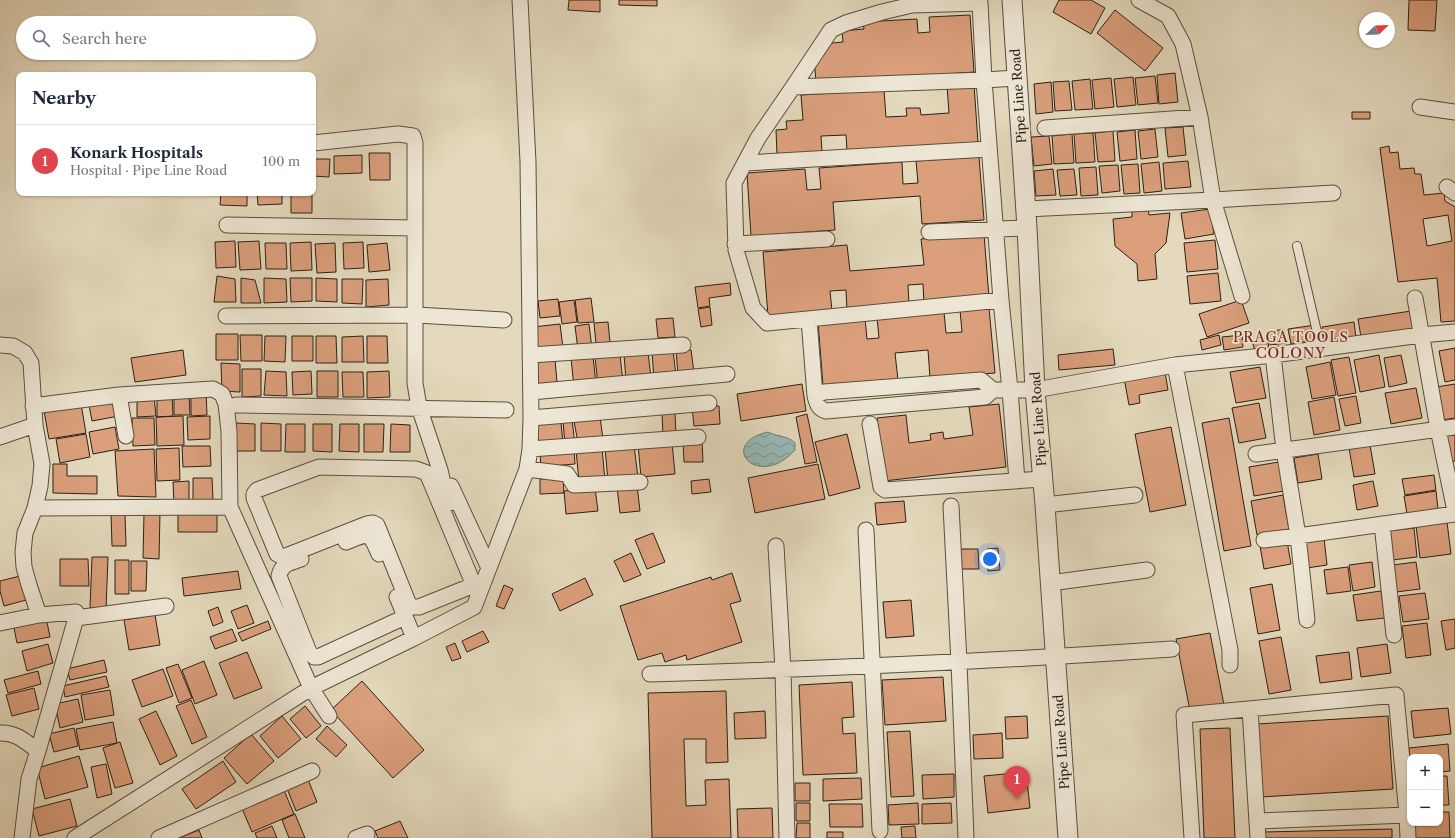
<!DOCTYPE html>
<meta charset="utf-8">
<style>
:root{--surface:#fff;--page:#f6f6f7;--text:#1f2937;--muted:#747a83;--line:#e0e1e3;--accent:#0f766e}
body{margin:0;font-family:"Libre Caslon Text",serif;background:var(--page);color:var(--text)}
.controls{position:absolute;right:12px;bottom:12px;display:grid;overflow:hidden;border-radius:8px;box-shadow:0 1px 3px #0004}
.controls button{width:36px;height:36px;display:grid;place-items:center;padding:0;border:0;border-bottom:1px solid var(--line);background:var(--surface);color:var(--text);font:20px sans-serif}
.compass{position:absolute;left:1359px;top:12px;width:36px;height:36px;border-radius:50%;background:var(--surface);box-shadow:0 1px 3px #0004;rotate:67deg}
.you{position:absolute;left:990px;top:559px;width:14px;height:14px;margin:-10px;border:3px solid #fff;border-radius:50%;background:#1a73e8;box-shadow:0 0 0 6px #1a73e833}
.badge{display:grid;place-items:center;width:26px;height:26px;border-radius:50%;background:var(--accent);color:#fff;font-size:13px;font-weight:700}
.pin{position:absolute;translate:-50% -33px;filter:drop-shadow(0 1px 2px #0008)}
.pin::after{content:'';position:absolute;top:21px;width:14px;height:12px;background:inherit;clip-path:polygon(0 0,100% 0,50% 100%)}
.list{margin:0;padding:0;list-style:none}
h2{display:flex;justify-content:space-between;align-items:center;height:52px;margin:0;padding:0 16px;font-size:17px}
h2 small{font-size:13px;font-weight:400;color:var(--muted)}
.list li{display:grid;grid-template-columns:26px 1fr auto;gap:12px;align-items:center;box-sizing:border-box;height:72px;padding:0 16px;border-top:1px solid var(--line)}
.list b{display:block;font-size:15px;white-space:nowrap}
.list p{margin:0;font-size:13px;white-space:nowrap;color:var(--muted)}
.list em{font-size:13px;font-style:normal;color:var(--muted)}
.icon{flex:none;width:22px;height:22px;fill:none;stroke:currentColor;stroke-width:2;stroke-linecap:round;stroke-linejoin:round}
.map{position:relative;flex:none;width:1455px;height:838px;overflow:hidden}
.search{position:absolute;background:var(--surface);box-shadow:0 1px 3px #0004;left:16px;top:16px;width:300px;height:44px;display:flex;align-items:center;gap:10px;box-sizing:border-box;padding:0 14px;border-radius:22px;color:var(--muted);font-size:15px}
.panel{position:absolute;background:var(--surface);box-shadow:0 1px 3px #0004;left:16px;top:72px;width:300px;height:124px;border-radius:8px}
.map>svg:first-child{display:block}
.water{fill:url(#water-waves);stroke:#6c7c77}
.building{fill:#db9f7c;stroke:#2b2115;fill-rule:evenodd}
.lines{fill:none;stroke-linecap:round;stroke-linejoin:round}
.service-casing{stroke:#594f3f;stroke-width:10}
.minor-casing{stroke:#594f3f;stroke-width:17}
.tertiary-casing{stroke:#594f3f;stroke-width:21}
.service{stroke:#ede6d4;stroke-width:8}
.minor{stroke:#ede6d4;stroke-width:15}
.tertiary{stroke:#ede6d4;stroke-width:19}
.labels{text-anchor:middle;stroke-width:3.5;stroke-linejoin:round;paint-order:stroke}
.street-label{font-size:13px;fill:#2b2115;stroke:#ede6d4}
.neighbourhood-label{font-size:14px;letter-spacing:1px;fill:#7a1f14;stroke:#ede6d4}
</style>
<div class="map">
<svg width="1455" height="838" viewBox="0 0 1455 838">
<defs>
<pattern id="water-waves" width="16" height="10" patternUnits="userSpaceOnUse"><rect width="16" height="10" fill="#97b9b8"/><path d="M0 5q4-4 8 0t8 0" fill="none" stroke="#7b9694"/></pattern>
</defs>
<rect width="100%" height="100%" fill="#e4d9bd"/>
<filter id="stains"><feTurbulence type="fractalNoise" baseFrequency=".005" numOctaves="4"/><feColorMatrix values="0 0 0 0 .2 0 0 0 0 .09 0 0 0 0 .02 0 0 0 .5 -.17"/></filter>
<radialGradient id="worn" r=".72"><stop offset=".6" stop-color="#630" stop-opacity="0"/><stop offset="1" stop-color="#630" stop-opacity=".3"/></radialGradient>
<path class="water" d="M768,432C777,437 787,435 795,443V450C758,491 716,444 768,432Z"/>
<path class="building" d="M569,0H600V12L568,10Z
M619,0H657V6L619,5Z
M1059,0H1091L1105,8L1091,34L1053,12Z
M1409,0H1437L1435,31L1408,30Z
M1115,10L1163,48L1145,71L1097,33Z
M970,15L974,72L816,83L814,56L823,55L822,44L843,42L842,31L864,29L863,22L917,19L918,33L930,32L929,17Z
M1175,73L1178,102L1159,104L1157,75Z
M1155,76L1158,103L1138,105L1135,78Z
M1133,77L1136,105L1117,107L1114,79Z
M1111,78L1114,107L1095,109L1092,80Z
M1090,79L1093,109L1075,110L1072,81Z
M1069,81L1072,110L1055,111L1053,82Z
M1051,82L1053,112L1036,114L1034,84Z
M974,84L978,143L847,151L846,135L821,136L822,152L777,155L776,130L787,129L786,121L803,120L801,95L884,90L886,117L907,116L906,108H920L921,115L949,113L947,86Z
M1352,112H1370V119H1352Z
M1183,127L1186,155L1168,157L1165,128Z
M1155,129L1158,157L1141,159L1138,131Z
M1135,130L1137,159L1120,161L1117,132Z
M1113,131L1115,161L1098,162L1095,133Z
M1093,133L1095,162L1076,163L1074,134Z
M1072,134L1074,163L1054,164L1052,136Z
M1049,136L1052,164L1034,166L1031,137Z
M1389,146L1390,153L1398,152L1400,169L1414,168L1415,174H1421L1424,195L1444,193L1445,201L1455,207V321L1441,322L1437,278L1398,282L1380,148ZM1448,215L1452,241L1427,246L1423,219Z
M369,153H390V180H370Z
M362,155V173L334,174V156Z
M979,157L984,220L922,224L920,196L833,202L835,230L751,236L747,173L805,169L807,190L821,189L819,168L902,162L903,184L918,183L916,161Z
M313,159H330L329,177L313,176Z
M1188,161L1191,187L1165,189L1163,163Z
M1159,162L1162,191L1144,193L1141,164Z
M1138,164L1140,193L1124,194L1121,165Z
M1118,165L1120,191L1102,193L1099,166Z
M1096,167L1098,195L1081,196L1079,168Z
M1053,169L1056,195L1036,196L1034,171Z
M1074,169L1077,195L1060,196L1057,170Z
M221,193H247V206L220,205Z
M257,193H282V204L258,205Z
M291,193H312V213H291Z
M1148,207L1149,215L1170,213L1166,243L1155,254L1157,279L1138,281L1137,264L1115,246L1113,219L1132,217V209Z
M1210,209L1214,234L1185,239L1181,213Z
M984,234L989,298L924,304L923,284L908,285L909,305L847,310L846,290L830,291L832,311L768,316L763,252L847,245L850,271L924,265L921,239Z
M1215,240L1218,269L1187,272L1184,243Z
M235,241L236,267L216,268L215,242Z
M259,241L261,269L240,270L238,242Z
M311,242L312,270L291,271L290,243Z
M363,242L364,268L344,269L343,243Z
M265,243H286L287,269H266Z
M335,243L336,272L317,273L315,244Z
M387,243L390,270L369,272L367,245Z
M1218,273L1221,301L1190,304L1187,276Z
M217,276L235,279L236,302H214Z
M241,278L255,280L261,303H241Z
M264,278L286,279L287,302L264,303Z
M290,278H312V301L291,302Z
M316,278L337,279V302L316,301Z
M342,279H363L362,304L342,303Z
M388,279L389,305L366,307V280Z
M730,283L731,295L709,298L710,306L698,308L695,287Z
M591,298L594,322L578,323L575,300Z
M558,299L560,316L540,318L538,301Z
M574,300L577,322L562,324L559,302Z
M1241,300L1249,323L1207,337L1199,314Z
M710,307L712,325L701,327L698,309Z
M989,308L995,373L930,378L928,350L895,353L898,380L823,386L818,322L865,318L867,339L879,338L877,317L944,312L946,333L962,332L960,310Z
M1411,311L1414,329L1361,337L1358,319Z
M673,318L675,337L658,338L656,319Z
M608,322L610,342L596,344L594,323Z
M1354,322L1356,338L1325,343L1322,327Z
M560,324L563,348L536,351L533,327Z
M589,324L592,349L578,350L575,326Z
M1315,325L1317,340L1291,344L1288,329Z
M1284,329L1287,343L1270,345L1268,332Z
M216,334H238V360H216Z
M240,335H262V361H241Z
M1219,335L1221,345L1202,350L1200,340Z
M1242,335L1243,347L1224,350L1222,337Z
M265,336H286L285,362L264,361Z
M292,336H313V361H292Z
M316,336H336L337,363H316Z
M363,336L364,362H342V337Z
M367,336H387L388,363H367Z
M1267,338L1269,348L1255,351L1252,341Z
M1455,348V380L1445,382L1439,351Z
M1113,349L1115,365L1059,370L1058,355Z
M183,350L186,375L135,382L131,358Z
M673,350L676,376L654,379L652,352Z
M691,350L694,372L678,374L676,351Z
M648,352L651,378L626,381L624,354Z
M620,355L623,382L598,385L595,357Z
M1379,355L1385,387L1360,392L1354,360Z
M1401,355L1407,383L1389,387L1384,358Z
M593,356L596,385L574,387L571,358Z
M1349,357L1356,393L1338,396L1331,360Z
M555,360L557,382L538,384L537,362Z
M1330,362L1336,395L1312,399L1306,367Z
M221,363L240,364V392L222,391Z
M1260,367L1266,398L1236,403L1230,372Z
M242,369H261V396L242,397Z
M266,371L286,372L287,396L264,395Z
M311,371L312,394L293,395L292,372Z
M317,371H338V397H317Z
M389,371L390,397L367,398V372Z
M342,372H363L364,397H343Z
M1165,372L1168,390L1139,395L1140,403L1129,405L1124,378Z
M802,384L806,411L741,421L737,394Z
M1455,384V418L1442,420L1436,387Z
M1416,388L1422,418L1391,424L1385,393Z
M206,392L207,415L191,416V393Z
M189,393L190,415H174V394Z
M172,395L173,416L157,417V396Z
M154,396L156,416L137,417V397Z
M1356,396L1361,423L1345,426L1339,399Z
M1334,397L1340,430L1314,435L1308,402Z
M116,401L119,416L92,421L89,405Z
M1259,403L1266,438L1239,443L1232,408Z
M81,404L86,433L49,439L44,411Z
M999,404L1006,467L884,481L877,418L906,415L909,443L931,440L930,434L943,432L944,439L973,435L969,407Z
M719,406L720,424L694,426L692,407Z
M662,412H675L676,436L663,437Z
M807,414L817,462L805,464L796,417Z
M183,416L184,445L157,446L156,417Z
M210,416V439L188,440L187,417Z
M600,417L603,439L578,443L574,421Z
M132,418H154L155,445L133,446Z
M1229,418L1251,546L1224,551L1202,423Z
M572,420L575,444L565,445L563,421Z
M561,422L563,444L539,447L536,425Z
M236,423L255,424V451H235Z
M261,423L281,424V451H261Z
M286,424H305V452H285Z
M313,424H332V452L313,451Z
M340,424H359V452L339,451Z
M364,424H384L383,452H364Z
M391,424L410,425V452H390Z
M115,427L119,449L93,454L89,432Z
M1171,427L1186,505L1150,512L1135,434Z
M86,434L90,457L60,463L56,439Z
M847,434L860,488L829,496L815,442Z
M1455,435V461L1448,462L1445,436Z
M702,440L703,462H684L683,441Z
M672,442L675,474L641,477L638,445Z
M634,445L638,478L608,481L605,448Z
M1370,445L1375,474L1354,477L1349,448Z
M182,446H210L211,466L183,467Z
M179,448L180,480L157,481L156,449Z
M602,448L605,480L579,482L576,450Z
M154,449L156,497L118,496L115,451Z
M574,450L575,464L541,467L540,453Z
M1318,454L1322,479L1298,483L1294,458Z
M1279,462L1284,491L1254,496L1249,467Z
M53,464H67V476H97V494L53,493Z
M818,464L825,499L755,513L748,478Z
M1434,475L1436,490L1405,495L1402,479Z
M193,478H212L213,500L193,501Z
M563,478L564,493L540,494V479Z
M709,479L711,492L692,494L691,481Z
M189,481V502L174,503L173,482Z
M1373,481L1378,506L1357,510L1353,485Z
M637,485L640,511L620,513L617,487Z
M595,488L598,511L566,514L564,491Z
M1436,491L1438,509L1407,514L1404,496Z
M1283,495L1289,529L1257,535L1251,501Z
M904,501L906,522L877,525L875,503Z
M178,509L217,510V532H178Z
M144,513H160L159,559L143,558Z
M111,514H125L126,546H112Z
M1447,522L1451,554L1420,558L1416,526Z
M1414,528L1417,557L1392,560L1388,531Z
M653,533L665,562L647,569L635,540Z
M1324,538L1327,565L1307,568L1304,540Z
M1287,541L1291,564L1264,569L1260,546Z
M998,548L1000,570L988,571L987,549Z
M960,549H978L979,569H961Z
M631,553L641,575L624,582L614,561Z
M92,557H108L106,609L90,608Z
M60,559H88L89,586H60Z
M115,560H129V594H115Z
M131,561H147L146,591H131Z
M1372,562L1375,587L1353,591L1349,565Z
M1416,562L1420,589L1396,592L1393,565Z
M1348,567L1351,591L1327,594L1324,570Z
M238,571L241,589L184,596L182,578Z
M732,573L741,601L730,604L742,642L687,660L686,655L665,662L662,653L638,660L620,606L711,577L712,580Z
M24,575L30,599L4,606L0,591V581Z
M585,578L593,595L560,611L552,594Z
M1272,584L1280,630L1258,634L1250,588Z
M504,585L513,589L504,609L496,606Z
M1381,591L1385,618L1357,621L1353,595Z
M1425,593L1429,619L1403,622L1399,596Z
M911,600L914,636L886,638L883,602Z
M247,605L254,623L238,629L231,611Z
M218,607L223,622L213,626L208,611Z
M155,615L160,645L129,650L124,620Z
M46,617L50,637L17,643L13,623Z
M1455,619V648L1446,650L1441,621Z
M268,621L271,629L242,641L238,633Z
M1427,623L1431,655L1406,658L1402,626Z
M232,629L237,641L215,649L210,637Z
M483,631L489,642L467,652L462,641Z
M1210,633L1224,705L1190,711L1176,639Z
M1281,637L1291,690L1269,694L1259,641Z
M455,643L461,658L452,661L446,647Z
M48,644L53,663L27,671L22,651Z
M1387,644L1391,673L1361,677L1357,648Z
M247,652L262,688L234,699L219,663Z
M1349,652L1352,679L1320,683L1316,656Z
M104,660L107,672L70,680L67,669Z
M204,661L217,695L195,704L182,670Z
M178,664L192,698L179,703L166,668Z
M163,669L173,696L142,707L132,680Z
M38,671L41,684L8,693L4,680Z
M106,676L109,687L65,697L63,686Z
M943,677L946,721L885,725L882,680Z
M362,681L424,750L393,778L331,710Z
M852,682L854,717L842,718L843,734L855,733L857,773L803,775L799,685Z
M34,688L39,709L12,716L6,695Z
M110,690L114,715L85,720L81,695Z
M726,691L728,762L706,763V739H684L686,806L706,805L705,780L729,779L731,838H652L648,693Z
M78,699L83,722L60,728L55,704Z
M191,700L207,737L192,744L176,706Z
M305,706L321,726L306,738L290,719Z
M1448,708L1451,734L1414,738L1411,711Z
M156,711L177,756L160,765L139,719Z
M765,711L766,738L735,739L734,713Z
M282,716L301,739L278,758L260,736Z
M1027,716L1028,738L1006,739L1005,717Z
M1388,716L1393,789L1261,797L1257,724Z
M113,722L117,743L80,750L76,729Z
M327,726L347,745L336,757L316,739Z
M74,728L78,746L54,752L49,734Z
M1230,728L1235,838H1204L1200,729Z
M910,731L914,796L891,797L887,732Z
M1002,733L1003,758L974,759L973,735Z
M251,734L274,761L247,784L224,758Z
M120,742L133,783L115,788L103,748Z
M1448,744L1450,771L1440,772V757H1410V760L1409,748Z
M79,756L88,787L45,799L37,768Z
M223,761L236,782L196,809L182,789Z
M106,764L112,794L97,798L91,767Z
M1026,772L1030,808L988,813L984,776Z
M954,774V797L923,799L922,775Z
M1440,776H1447L1449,805H1440Z
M307,777L317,802L296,811L286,786Z
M861,778L862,799L823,801V779Z
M795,783H810V801H795Z
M283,788L294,814L252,832L241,806Z
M70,799L77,826L39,836L32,809Z
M796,803H810V821H796Z
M918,803L919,824L889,825L888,805Z
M951,803L952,823L922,824V804Z
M829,804H862L863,827H830Z
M772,808L773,838H738L737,809Z
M1440,812H1449L1450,838H1409L1410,823H1440Z
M295,814L305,838H289L282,820Z
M400,821L408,838H378L375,831Z
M797,823H810V838H796Z
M272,826L277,838H257L255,833Z
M915,826L916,838H902L901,827Z
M1392,829V838H1264V832Z
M199,830L202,838H179Z
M827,832H843V838H827Z"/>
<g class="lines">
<defs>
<path id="service" d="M1297,246L1321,349"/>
<path id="minor" d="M1139,0L1168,16L1183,44L1200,117L1213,200L1242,296
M793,87L984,80L1001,300L1010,390L1017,481
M1420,107L1455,112
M1045,128L1200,117
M313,143L398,134L413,136L415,143V383L419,407L440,470L445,492L450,503
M745,163L989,149
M1447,187L1455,193
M1026,209L1213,200L1333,193
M227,225L415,228
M929,232L1027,228
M735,244L827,239
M1415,298L1438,429L1455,511
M1001,300L767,323L753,308L736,250L734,183L758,138L793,87L831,30L846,23L882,12L912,5L980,3L984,80L1017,78
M226,316L416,315L504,320
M809,319L815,396C817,403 818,409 826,411L985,397L993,390H1035L1175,365L1273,355L1421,335L1455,332
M0,345L13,346L25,353L31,363L35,425L42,464L40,486L35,508L25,533L23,552L24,567L29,585L39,615
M530,355L683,345
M1273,355L1284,450L1298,536L1307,620
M1175,365L1230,650V665
M531,392L727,374
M119,395L126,436
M815,396L824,392L981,380L993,390
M236,405L506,410
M33,406L119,395L213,389L222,394L226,404L229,431L230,507
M531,418L709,403
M870,424L881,487L885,490L1042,479
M0,437L35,425
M530,449L698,437
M1256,454L1455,427
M527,469L567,474L574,485L640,482
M451,486L489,568
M1045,505L1135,495
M951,506L959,662L966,838
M35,508L230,507L311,688L329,716
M1382,524L1394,635
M866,530L880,831
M1264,540L1298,536L1455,514
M346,542C369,533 369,531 379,554
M776,546L783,670L787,838
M301,559C290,563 282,563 279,576L309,652L314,657H318L405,617
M1050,583L1147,570
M474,585L419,607H410L377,525L373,523L367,524L286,556H281L277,554L254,498V494L257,490L319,467L416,469L427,473L478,595
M397,597L414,638
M76,618L166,606
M0,623L39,615L76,612V618L38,751L29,779L22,838
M650,674C824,669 998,661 1172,649
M1250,709L1258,838
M0,733C16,732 26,742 38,751
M1257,821L1407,815
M75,838L311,688L414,638L474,607L527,469L530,449L531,418L528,162L520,0
M159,838L312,771
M356,838L367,834
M1192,838L1184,715L1396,695L1407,815L1408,838"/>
<path id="tertiary" d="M1012,0L1027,228L1035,390L1045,505L1068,838"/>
</defs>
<use href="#service" class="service-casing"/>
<use href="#minor" class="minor-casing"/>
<use href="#tertiary" class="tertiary-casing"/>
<use href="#service" class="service"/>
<use href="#minor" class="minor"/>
<use href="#tertiary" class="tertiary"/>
</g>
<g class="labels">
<g class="street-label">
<text transform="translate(1018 96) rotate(-94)" y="5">Pipe Line Road</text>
<text transform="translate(1038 419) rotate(-94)" y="5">Pipe Line Road</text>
<text transform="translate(1061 742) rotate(-94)" y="5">Pipe Line Road</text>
</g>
<g class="neighbourhood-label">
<text x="1291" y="342">PRAGA TOOLS<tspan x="1291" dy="16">COLONY</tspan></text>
</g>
</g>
<rect width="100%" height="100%" filter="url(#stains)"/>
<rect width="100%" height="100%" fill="url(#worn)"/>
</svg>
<div class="controls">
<button>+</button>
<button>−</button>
</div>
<svg class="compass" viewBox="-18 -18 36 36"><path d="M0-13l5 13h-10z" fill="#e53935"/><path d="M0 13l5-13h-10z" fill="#747a83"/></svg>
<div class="you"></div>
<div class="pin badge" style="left:1017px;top:799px;background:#e0444e">1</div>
<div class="search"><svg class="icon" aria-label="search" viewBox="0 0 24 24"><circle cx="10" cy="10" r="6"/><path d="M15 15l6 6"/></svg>Search here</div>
<section class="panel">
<h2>Nearby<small></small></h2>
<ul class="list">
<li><span class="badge" style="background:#e0444e">1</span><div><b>Konark Hospitals</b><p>Hospital · Pipe Line Road</p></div><em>100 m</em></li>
</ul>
</section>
</div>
